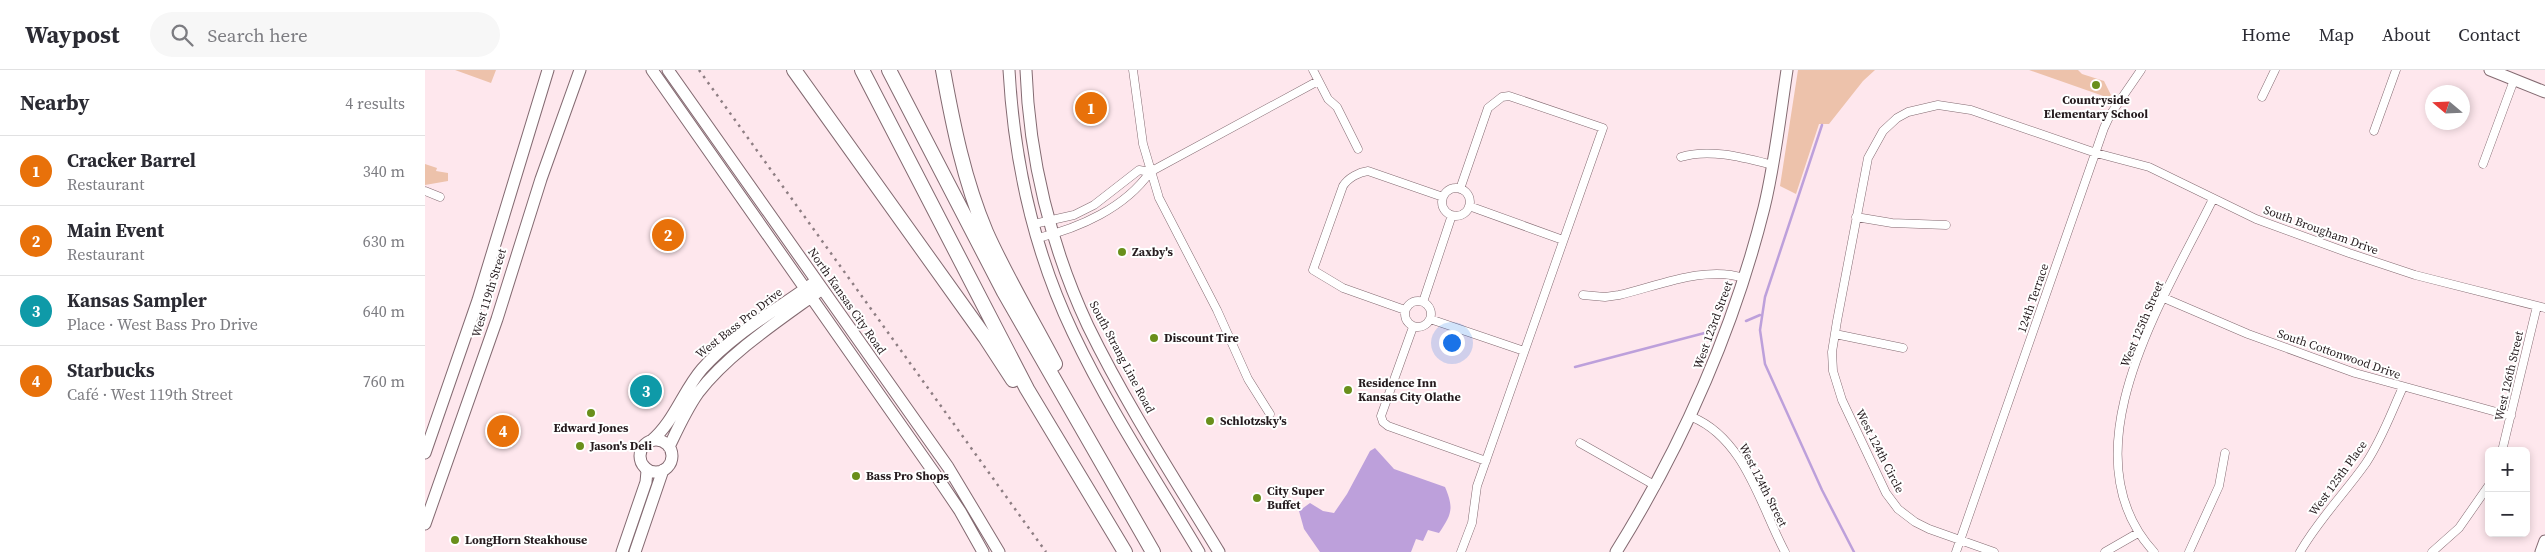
<!DOCTYPE html>
<meta charset="utf-8">
<style>
:root{--surface:#fff;--page:#f7f7f7;--text:#2b2b33;--muted:#7c7c81;--line:#e1e1e2;--accent:#698f1b}
body{margin:0;font-family:"Source Serif 4",serif;background:var(--page);color:var(--text)}
.controls{position:absolute;right:15px;bottom:15px;display:grid;overflow:hidden;border-radius:8px;box-shadow:0 2px 8px #0003}
.controls button{width:45px;height:45px;display:grid;place-items:center;padding:0;border:0;border-bottom:1px solid var(--line);background:var(--surface);color:var(--text);font:25px sans-serif}
.compass{position:absolute;left:2000px;top:15px;width:45px;height:45px;border-radius:50%;background:var(--surface);box-shadow:0 2px 8px #0003;rotate:289deg}
.you{position:absolute;left:1026px;top:272px;width:18px;height:18px;margin:-12px;border:4px solid #fff;border-radius:50%;background:#1a73e8;box-shadow:0 0 0 8px #1a73e833}
.badge{display:grid;place-items:center;width:32px;height:32px;border-radius:50%;background:var(--accent);color:#fff;font-size:16px;font-weight:700}
.pin{position:absolute;translate:-50% -50%;border:2px solid #fff;box-shadow:0 1px 5px #0006}
.list{margin:0;padding:0;list-style:none}
h2{display:flex;justify-content:space-between;align-items:center;height:65px;margin:0;padding:0 20px;font-size:21px}
h2 small{font-size:16px;font-weight:400;color:var(--muted)}
.list li{display:grid;grid-template-columns:32px 1fr auto;gap:15px;align-items:center;box-sizing:border-box;height:70px;padding:0 20px;border-top:1px solid var(--line)}
.list b{display:block;font-size:19px;white-space:nowrap}
.list p{margin:0;font-size:16px;white-space:nowrap;color:var(--muted)}
.list em{font-size:16px;font-style:normal;color:var(--muted)}
.icon{flex:none;width:28px;height:28px;fill:none;stroke:currentColor;stroke-width:2;stroke-linecap:round;stroke-linejoin:round}
.map{position:relative;flex:none;width:2120px;height:482px;overflow:hidden}
header{display:flex;align-items:center;gap:30px;box-sizing:border-box;height:70px;padding:0 25px;background:var(--surface);border-bottom:1px solid var(--line)}
header strong{font-size:24px}
nav{display:flex;gap:28px;margin-inline-start:auto;font-size:18px}
.search{width:350px;height:45px;background:var(--page);display:flex;align-items:center;gap:12px;box-sizing:border-box;padding:0 18px;border-radius:28px;color:var(--muted);font-size:19px}
main{display:flex}
aside{flex:1;background:var(--surface)}
.map>svg:first-child{display:block}
.green{fill:#edc2ab}
.water{fill:#bda0db}
.lines{fill:none;stroke-linecap:round;stroke-linejoin:round}
.stream{stroke:#bda0db;stroke-width:2.5}
.street-casing{stroke:#836a71;stroke-width:9}
.secondary-casing{stroke:#836a71;stroke-width:13}
.highway-casing{stroke:#836a71;stroke-width:16}
.street{stroke:#fff;stroke-width:8}
.secondary{stroke:#fff;stroke-width:11}
.highway{stroke:#fff;stroke-width:14}
.rail{stroke:#8e7e83;stroke-width:2.5;stroke-dasharray:2.5 5;stroke-linecap:butt}
.poi-dot{fill:#698f1b;stroke:#fff;stroke-width:2}
.labels{text-anchor:middle;stroke-width:4;stroke-linejoin:round;paint-order:stroke}
.poi-label{font-size:12px;font-weight:bold;fill:#251b1e;stroke:#fff;text-anchor:start}
.street-label{font-size:12px;fill:#251b1e;stroke:#fff}
</style>
<header>
<strong>Waypost</strong>
<div class="search"><svg class="icon" aria-label="search" viewBox="0 0 24 24"><circle cx="10" cy="10" r="6"/><path d="M15 15l6 6"/></svg>Search here</div>
<nav><a>Home</a><a>Map</a><a>About</a><a>Contact</a></nav>
</header>
<main>
<aside>
<h2>Nearby<small>4 results</small></h2>
<ul class="list">
<li><span class="badge" style="background:#e8710a">1</span><div><b>Cracker Barrel</b><p>Restaurant</p></div><em>340 m</em></li>
<li><span class="badge" style="background:#e8710a">2</span><div><b>Main Event</b><p>Restaurant</p></div><em>630 m</em></li>
<li><span class="badge" style="background:#0f9aa8">3</span><div><b>Kansas Sampler</b><p>Place · West Bass Pro Drive</p></div><em>640 m</em></li>
<li><span class="badge" style="background:#e8710a">4</span><div><b>Starbucks</b><p>Café · West 119th Street</p></div><em>760 m</em></li>
</ul>
</aside>
<div class="map">
<svg width="2120" height="482" viewBox="0 0 2120 482">
<rect width="100%" height="100%" fill="#fee7ed"/>
<path class="green" d="M30,0H71L66,13Z
M1373,0H1450L1438,11L1404,54H1394L1371,124L1355,116Z
M1604,0H1653L1657,4L1679,11L1686,25L1684,28Z
M0,94L12,98L11,101L23,103V111L0,115Z"/>
<path class="water" d="M950,378L969,399L1020,417C1029,438 1027,444 1014,463L1003,460L998,471L991,469L986,482H895L879,459L874,441L885,433L898,441L909,443L922,424L945,381Z"/>
<g class="lines">
<path class="stream" d="M1397,55L1340,227L1335,260L1340,294L1397,420L1429,482
M1321,251L1335,245
M1150,297L1291,260"/>
<defs>
<path id="street" d="M708,0L718,74L734,128L792,240L823,309L845,344
M888,0L903,29L912,37L933,79
M1837,27L1850,0
M1949,61L1971,0
M1256,87C1285,78 1320,88 1348,95
M2058,94L2089,10
M1017 132a14 14 0 1 1 28 0a14 14 0 1 1-28 0Z
M1035,119L1063,38L1077,27L1084,26L1178,58L1052,416L1047,453L1036,482
M0,121L15,127
M1044,136L1138,170
M1431,147L1467,153L1521,155
M609,154L649,145L669,135L714,100L725,102
M613,168C654,158 700,138 725,102L893,11
M1158,225L1180,227L1194,225C1233,216 1280,195 1319,208
M1739,228L1823,264L1930,303L2086,346
M980 244a13 13 0 1 1 26 0a13 13 0 1 1-26 0Z
M998,232L1027,145
M980,240L918,218L888,200L918,116C923,108 934,102 943,101L1018,127
M1005,249L1099,281
M988,257L956,346L958,352L963,356L1061,391
M1410,264L1478,278
M1267,347C1320,369 1335,435 1360,482
M1155,373L1231,416
M2077,381L2112,236
M1531,482L1679,58L1685,45L1716,0
M1569,482L1504,459L1490,452L1473,439L1461,423L1417,330L1408,301L1407,282L1412,251L1443,88L1458,61L1472,48L1483,42L1513,35L1546,40L1671,83L1724,97L1831,149L1924,183L1990,205L2120,238
M1680,482L1713,463
M1729,482C1638,383 1740,227 1788,129
M1764,482L1794,416L1800,383
M1875,482C1894,449 1920,423 1941,393C1957,369 1966,343 1978,317
M2007,482L2034,458L2064,415"/>
<path id="secondary" d="M227,0L510,404L535,441L558,482
M243,0L523,397L574,482
M584,0C589,90 609,181 648,263C684,339 731,410 774,482
M601,0C604,88 626,177 663,256C701,334 749,408 794,482
M2065,0L2120,22
M215 386a16 16 0 1 1 32 0a16 16 0 1 1-32 0Z
M226,371C249,352 258,321 277,299C307,265 351,240 387,214
M244,377C253,358 261,340 273,323C303,284 353,251 393,222
M0,383L53,230L123,0
M0,454L72,249L116,109L155,0
M197,482L221,412L222,401L219,396
M210,482L238,400
M1191,482C1258,374 1308,262 1339,138C1350,93 1355,46 1362,0
M2116,482L2120,471"/>
<path id="highway" d="M369,0L560,267L588,310
M437,0L602,319L700,482
M464,0L579,222L728,482
M518,0C528,55 539,110 561,162C581,207 607,250 630,294"/>
</defs>
<use href="#street" class="street-casing"/>
<use href="#secondary" class="secondary-casing"/>
<use href="#highway" class="highway-casing"/>
<use href="#street" class="street"/>
<use href="#secondary" class="secondary"/>
<use href="#highway" class="highway"/>
<path class="rail" d="M274,0L621,482"/>
</g>
<g class="poi-dot">
<circle cx="1671" cy="15" r="5"/>
<circle cx="697" cy="182" r="5"/>
<circle cx="729" cy="268" r="5"/>
<circle cx="923" cy="320" r="5"/>
<circle cx="166" cy="343" r="5"/>
<circle cx="785" cy="351" r="5"/>
<circle cx="155" cy="376" r="5"/>
<circle cx="431" cy="406" r="5"/>
<circle cx="832" cy="428" r="5"/>
<circle cx="30" cy="470" r="5"/>
</g>
<g class="labels">
<g class="poi-label">
<text x="1671" y="34" text-anchor="middle">Countryside<tspan x="1671" dy="14">Elementary School</tspan></text>
<text x="707" y="186">Zaxby's</text>
<text x="739" y="272">Discount Tire</text>
<text x="933" y="317">Residence Inn<tspan x="933" dy="14">Kansas City Olathe</tspan></text>
<text x="795" y="355">Schlotzsky's</text>
<text x="166" y="362" text-anchor="middle">Edward Jones</text>
<text x="165" y="380">Jason's Deli</text>
<text x="441" y="410">Bass Pro Shops</text>
<text x="842" y="425">City Super<tspan x="842" dy="14">Buffet</tspan></text>
<text x="40" y="474">LongHorn Steakhouse</text>
</g>
<g class="street-label">
<text transform="translate(1896 160) rotate(20)" y="4">South Brougham Drive</text>
<text transform="translate(64 223) rotate(-73)" y="4">West 119th Street</text>
<text transform="translate(1608 228) rotate(-71)" y="4">124th Terrace</text>
<text transform="translate(422 231) rotate(55)" y="4">North Kansas City Road</text>
<text transform="translate(314 253) rotate(-38)" y="4">West Bass Pro Drive</text>
<text transform="translate(1717 254) rotate(-67)" y="4">West 125th Street</text>
<text transform="translate(1288 255) rotate(-70)" y="4">West 123rd Street</text>
<text transform="translate(1914 284) rotate(19)" y="4">South Cottonwood Drive</text>
<text transform="translate(697 287) rotate(62)" y="4">South Strang Line Road</text>
<text transform="translate(2084 306) rotate(-77)" y="4">West 126th Street</text>
<text transform="translate(1455 381) rotate(63)" y="4">West 124th Circle</text>
<text transform="translate(1913 408) rotate(-54)" y="4">West 125th Place</text>
<text transform="translate(1338 415) rotate(63)" y="4">West 124th Street</text>
</g>
</g>
</svg>
<div class="controls">
<button>+</button>
<button>−</button>
</div>
<svg class="compass" viewBox="-18 -18 36 36"><path d="M0-13l5 13h-10z" fill="#e53935"/><path d="M0 13l5-13h-10z" fill="#7c7c81"/></svg>
<div class="you"></div>
<div class="pin badge" style="left:666px;top:38px;background:#e8710a">1</div>
<div class="pin badge" style="left:243px;top:165px;background:#e8710a">2</div>
<div class="pin badge" style="left:221px;top:321px;background:#0f9aa8">3</div>
<div class="pin badge" style="left:78px;top:361px;background:#e8710a">4</div>
</div>
</main>
